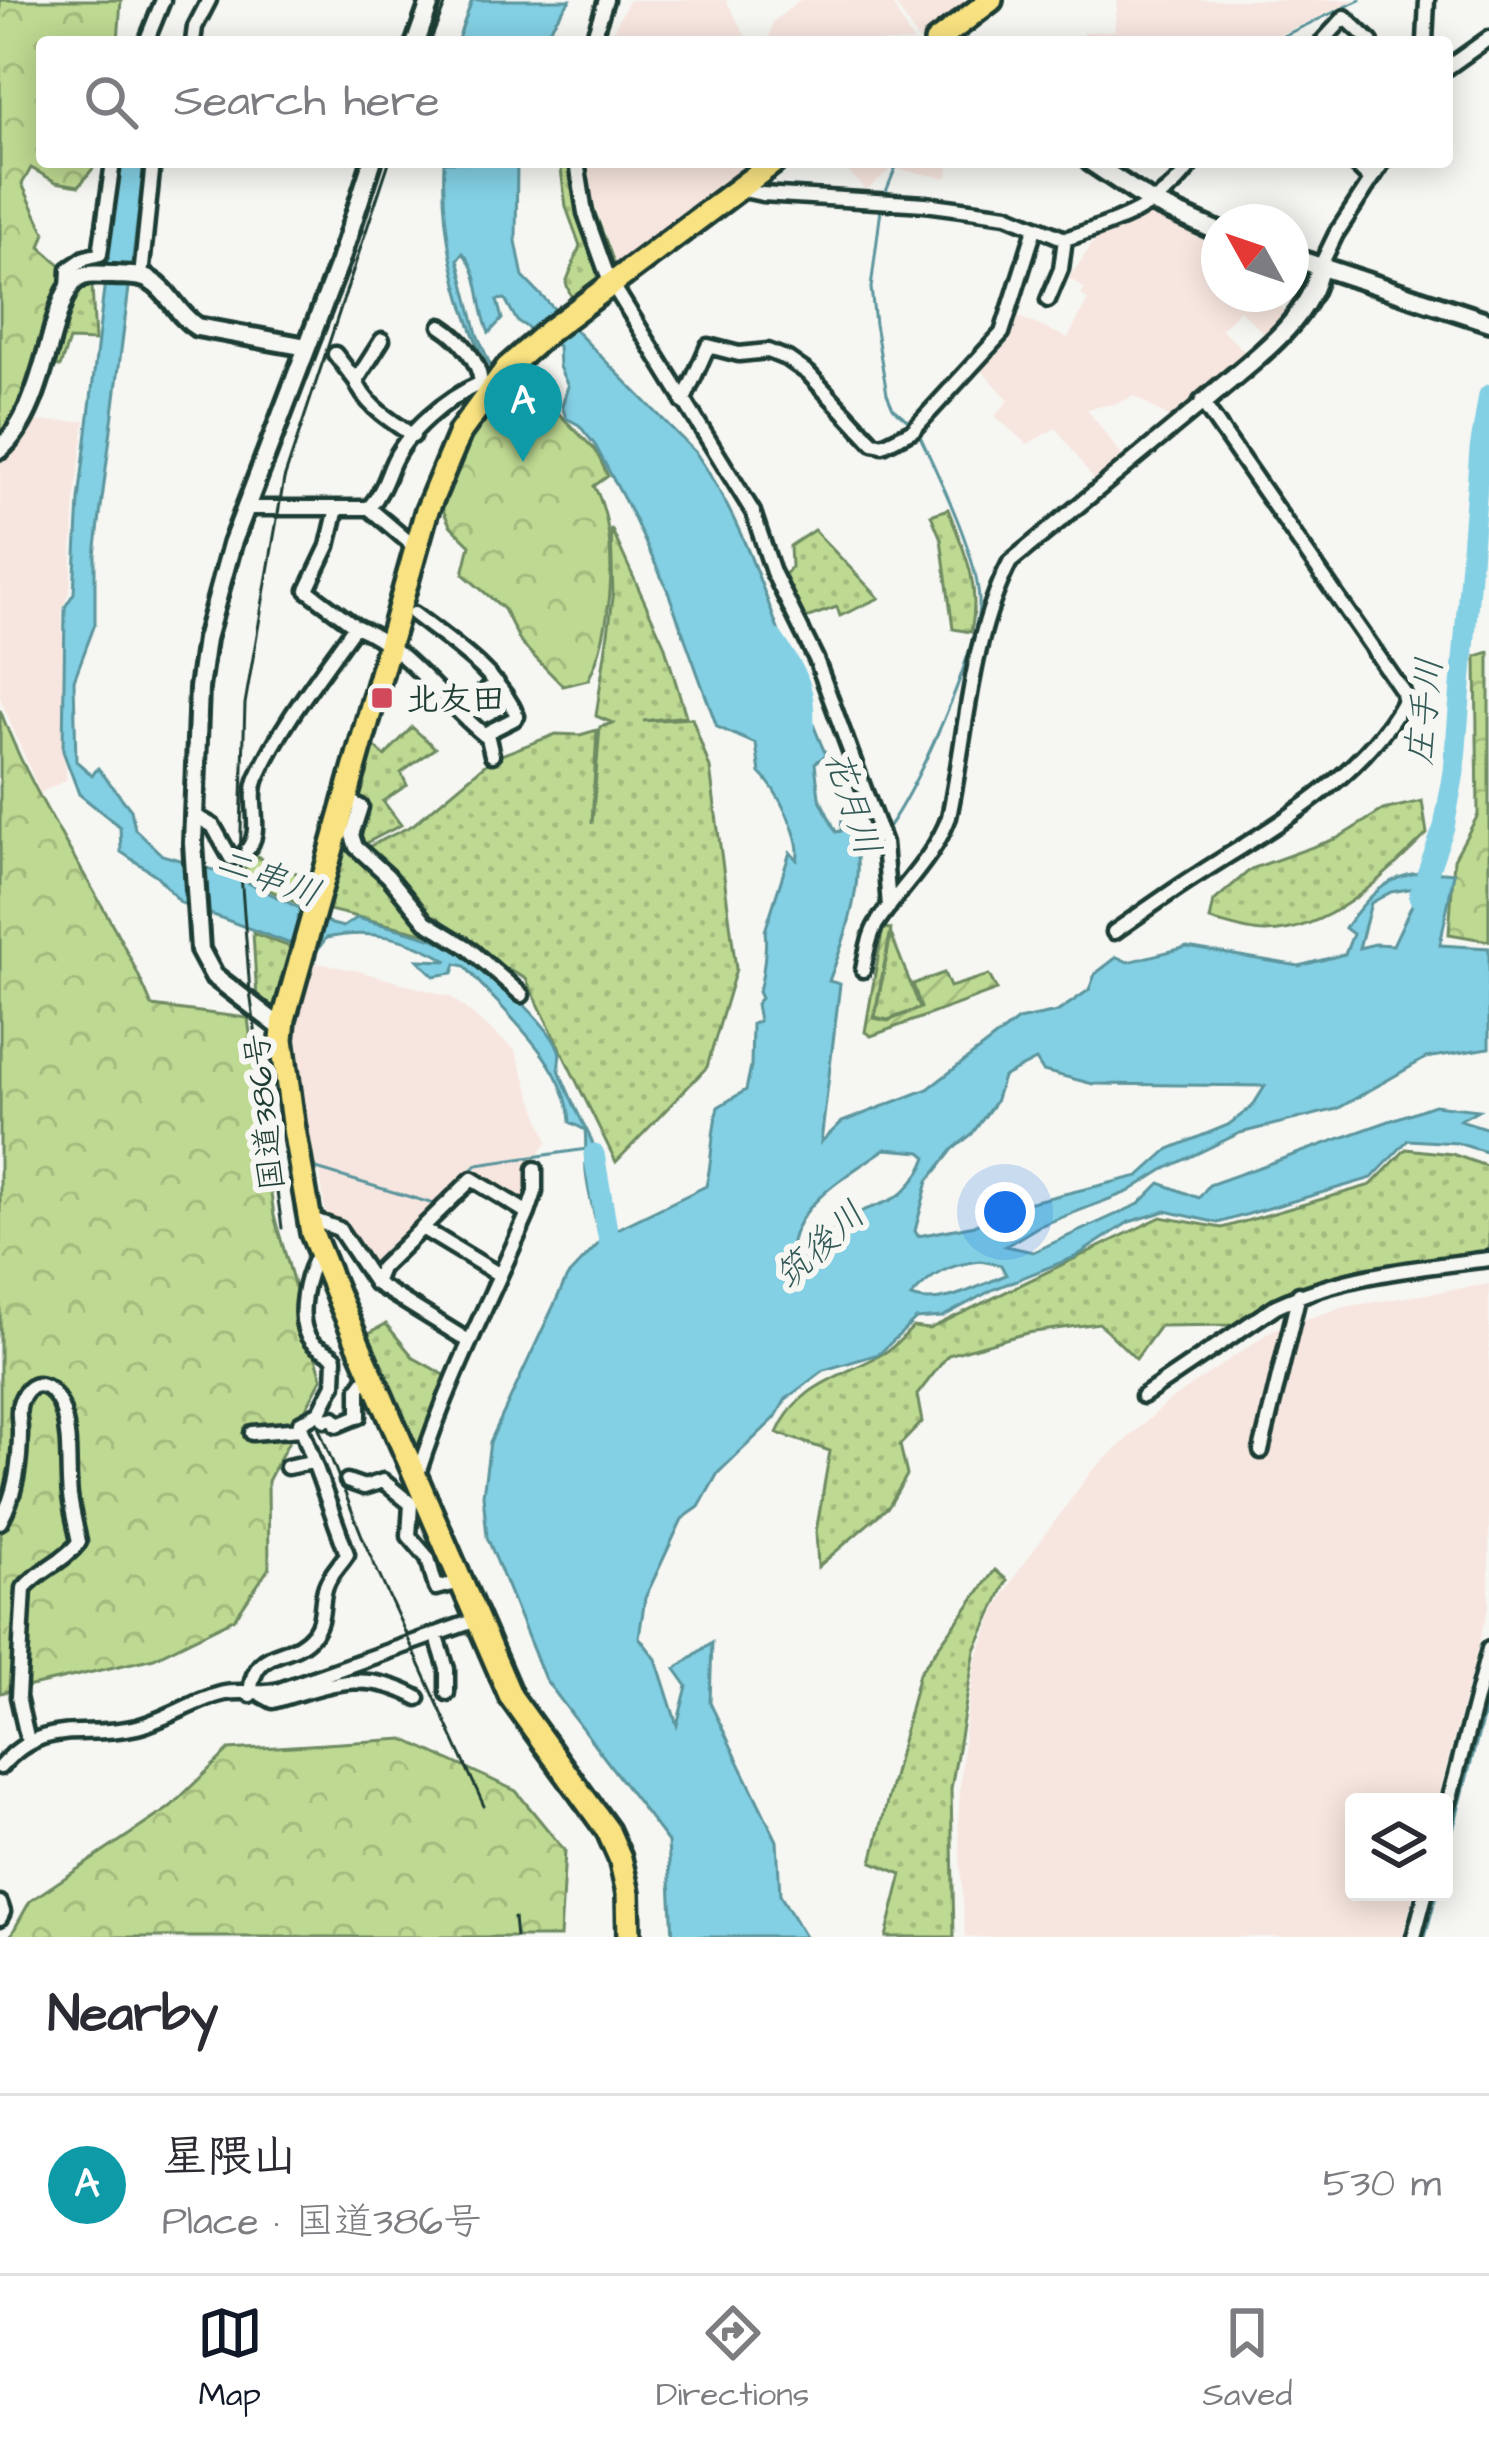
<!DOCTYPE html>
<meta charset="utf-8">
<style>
:root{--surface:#fff;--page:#f7f7f7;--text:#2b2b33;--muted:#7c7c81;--line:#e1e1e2;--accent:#111827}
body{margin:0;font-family:"Architects Daughter","Klee One",sans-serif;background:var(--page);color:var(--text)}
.controls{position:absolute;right:36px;bottom:36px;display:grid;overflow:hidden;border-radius:12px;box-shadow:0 6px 30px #0003}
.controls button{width:108px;height:108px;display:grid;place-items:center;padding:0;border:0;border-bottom:3px solid var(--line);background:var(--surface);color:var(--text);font:60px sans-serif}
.compass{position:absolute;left:1201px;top:204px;width:108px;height:108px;border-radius:50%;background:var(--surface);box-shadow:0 6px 30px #0003;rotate:310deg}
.you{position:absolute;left:1005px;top:1212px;width:42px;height:42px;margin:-30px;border:9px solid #fff;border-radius:50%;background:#1a73e8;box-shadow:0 0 0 18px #1a73e833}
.badge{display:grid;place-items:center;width:78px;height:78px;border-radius:50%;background:var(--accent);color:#fff;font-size:39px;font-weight:700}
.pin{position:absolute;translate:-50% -99px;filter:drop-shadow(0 3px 6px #0008)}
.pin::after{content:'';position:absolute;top:63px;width:42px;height:36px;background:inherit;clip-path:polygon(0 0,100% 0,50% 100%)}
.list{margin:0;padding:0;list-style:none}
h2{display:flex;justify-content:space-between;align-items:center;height:156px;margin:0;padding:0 48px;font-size:51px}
h2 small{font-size:39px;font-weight:400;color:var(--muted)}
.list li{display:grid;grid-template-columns:78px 1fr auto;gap:36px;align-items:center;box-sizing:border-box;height:180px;padding:0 48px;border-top:3px solid var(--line)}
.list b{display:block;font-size:45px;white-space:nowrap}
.list p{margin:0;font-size:39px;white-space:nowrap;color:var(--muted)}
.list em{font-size:39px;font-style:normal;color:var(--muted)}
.icon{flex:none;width:66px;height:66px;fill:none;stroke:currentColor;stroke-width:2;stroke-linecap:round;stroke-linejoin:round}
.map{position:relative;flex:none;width:1489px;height:1937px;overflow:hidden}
.search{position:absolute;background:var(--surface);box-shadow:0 6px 30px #0003;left:36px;right:36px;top:36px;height:132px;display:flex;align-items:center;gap:30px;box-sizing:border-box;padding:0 42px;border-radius:12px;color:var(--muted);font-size:45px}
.sheet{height:336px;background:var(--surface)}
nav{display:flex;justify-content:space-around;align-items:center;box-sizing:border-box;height:168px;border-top:3px solid var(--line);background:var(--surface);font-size:33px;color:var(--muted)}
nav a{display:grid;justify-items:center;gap:6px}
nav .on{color:var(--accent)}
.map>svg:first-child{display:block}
.built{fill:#f7e6df}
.grass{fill:url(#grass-dots);stroke:#6e8b62;stroke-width:3}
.forest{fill:url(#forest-crowns);stroke:#6e8b62;stroke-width:3}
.garden{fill:url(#garden-furrows);stroke:#6e8b62;stroke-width:3}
.water{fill:#83cfe3;stroke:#5b959d;stroke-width:3;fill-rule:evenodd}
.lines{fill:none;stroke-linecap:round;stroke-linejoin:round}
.stream{stroke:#5b959d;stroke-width:3}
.river{stroke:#83cfe3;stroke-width:21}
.street-casing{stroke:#1f3d34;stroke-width:21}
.secondary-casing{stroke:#1f3d34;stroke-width:26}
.highway-casing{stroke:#1f3d34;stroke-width:30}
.street{stroke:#f6f6f2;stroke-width:12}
.secondary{stroke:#f6f6f2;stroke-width:16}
.highway{stroke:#f8e281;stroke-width:21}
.rail{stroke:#1f3d34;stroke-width:3}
.poi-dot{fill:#d1495b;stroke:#f6f6f2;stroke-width:4.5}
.labels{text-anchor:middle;stroke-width:12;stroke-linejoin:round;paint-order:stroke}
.poi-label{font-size:33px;font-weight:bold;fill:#1f3d34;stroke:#f6f6f2;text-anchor:start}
.street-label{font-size:33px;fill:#1f3d34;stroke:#f6f6f2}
.water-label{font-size:36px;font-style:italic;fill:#335a57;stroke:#f6f6f2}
</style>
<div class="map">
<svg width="1489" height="1937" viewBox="0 0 1489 1937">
<defs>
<pattern id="grass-dots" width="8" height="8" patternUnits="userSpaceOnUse" patternTransform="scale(3)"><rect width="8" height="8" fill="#bed991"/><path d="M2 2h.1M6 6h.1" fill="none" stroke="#a3bb7e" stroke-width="1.8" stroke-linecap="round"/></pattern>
<pattern id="forest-crowns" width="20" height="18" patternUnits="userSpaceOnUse" patternTransform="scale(3)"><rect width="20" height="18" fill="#bed991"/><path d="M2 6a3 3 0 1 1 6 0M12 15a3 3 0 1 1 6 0" fill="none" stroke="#a3bb7e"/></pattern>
<pattern id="garden-furrows" width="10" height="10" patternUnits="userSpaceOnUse" patternTransform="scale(3)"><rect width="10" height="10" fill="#bed991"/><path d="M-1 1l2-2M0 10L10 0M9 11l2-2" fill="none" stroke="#a3bb7e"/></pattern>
</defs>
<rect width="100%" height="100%" fill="#f6f6f2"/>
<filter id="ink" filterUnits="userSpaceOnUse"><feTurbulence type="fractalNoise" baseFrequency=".00833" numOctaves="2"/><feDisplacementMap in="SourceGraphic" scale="24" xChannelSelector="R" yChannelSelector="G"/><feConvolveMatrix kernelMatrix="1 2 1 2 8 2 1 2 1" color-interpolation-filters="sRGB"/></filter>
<g filter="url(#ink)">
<path class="built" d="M629,0H726L749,42H607Z
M800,0H890L913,42H768L773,22Z
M893,0H974L919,42Z
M1118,0H1357L1263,42H1084V32L1114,31Z
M589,162H756L617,265L591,195Z
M845,162H951L946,178L892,168L866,190L848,171Z
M1146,210L1219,243V294H1267L1291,316L1269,338L1240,310L1221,329L1250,356L1176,422L1134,396L1118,403L1087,409L1126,461L1097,484L1056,428L1027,444L995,416L1009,400L977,365L1012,314L1068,338L1088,300L1081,294L1085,289L1069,278L1100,233L1134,220Z
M85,421L75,496L70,590L62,609L66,780L40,793L0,698V456L29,422Z
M311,962L355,970L451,997L515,1050L548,1142L529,1166L522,1204L472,1173L432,1207L434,1209L374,1268L368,1266L326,1218L320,1172L311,1169L297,1033Z
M1489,1284V1605L1437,1802H1354V1892H1414L1402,1937H965L958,1821L964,1735L976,1660L995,1611L1019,1570L1091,1472L1170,1400L1274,1329L1344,1307Z"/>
<path class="grass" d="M560,162H587L588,194L616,268L572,299L566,283L580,246L566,207Z
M86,282L92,286L95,341L69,340L60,367L50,365C58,339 63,298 86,282Z
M948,509C965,553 981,584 971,632L953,629L941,539L931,515Z
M611,528L664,644L686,716L643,721L692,718L710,768L736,969L707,1067L616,1162L526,979L489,959L425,915L366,848L413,825L493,758L556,734L580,735L597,730L592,824L600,727L613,723L596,716L613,598Z
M814,530L879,598L840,616L837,607L803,619L782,579L791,567L790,546Z
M412,727L435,748L401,773L407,785L383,801L401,825L364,844L358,834L365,806L357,798L372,744L385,756Z
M1422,801L1427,834C1383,877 1332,930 1266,932C1249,933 1227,924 1210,920L1214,901L1251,869L1338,838L1383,810Z
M346,841L435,936L329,910Z
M242,846L277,869L311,876L305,907L246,879Z
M253,933L293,948L275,1007L257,999Z
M891,934L920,1008L888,1020L875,1017Z
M1406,1149L1452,1154L1489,1167V1252L1457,1254L1295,1289L1232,1325L1160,1326L1136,1359L1099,1323L1027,1333L948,1355L917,1395L922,1422L900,1445L907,1475L889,1506L818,1567L816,1532L830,1451L777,1433C798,1384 842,1377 884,1353C895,1347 904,1336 913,1327L929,1329L1161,1217L1222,1228L1371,1185Z
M386,1324L414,1358L448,1377L423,1451L414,1448L365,1335Z
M995,1570L1007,1580L975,1650L951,1789L954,1937H886L902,1874L872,1862L919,1673Z"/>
<path class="forest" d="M0,0H121L118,42H42V162H98L79,186L56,182L31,168L22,184L45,233L40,247L64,268C52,317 40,409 0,441Z
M497,401C518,414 532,415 555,410L596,451L608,476L594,486C621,534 613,632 588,680L563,686L521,643L504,609L463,574L470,545L450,525L441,506L476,425Z
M1489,652V941L1449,934L1454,859L1478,815L1476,656Z
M0,710C39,815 110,903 152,1006L248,1018L274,1216L322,1378L268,1481L269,1568L235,1618L154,1658L0,1693Z
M404,1739L516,1791L565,1851L560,1937H10L30,1901L169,1808L229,1750Z"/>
<path class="garden" d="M883,928L891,929L874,1018L888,1021L921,1008L913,984L944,973L950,987L989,975L997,990L871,1036L865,1032Z"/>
<path class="water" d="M472,0H570L540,42H457Z
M119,162H145L95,555V624L74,680L76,761L92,775L98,768L131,810L135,829L162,855L234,876L332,924L343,927L357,918C389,927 424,934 455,947C480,959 549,1024 559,1050C561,1056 558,1062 559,1068C559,1073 580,1118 584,1125C594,1143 617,1203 611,1218L607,1194L589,1165L597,1226L607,1234L706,1186C713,1159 711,1133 718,1107L746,1090L751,1066L752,1024L759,1021L756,1004L761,998L758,992C763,982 767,944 765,931L790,852L797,860C803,838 776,788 760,773L756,744L717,727L667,589L633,516L595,445L579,425L566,418L562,406L568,386L559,367L558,346L517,321L505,299L497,300L502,319L489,333C477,306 482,275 463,253L458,259L477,334L492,369L483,357C455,296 441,228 444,162H517L516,241L523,277L696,453C759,545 781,655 826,755L815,763L819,797L836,832L841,831L842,820C876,855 845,939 829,981L840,984L821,1142L842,1122L928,1089L1018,1020L1057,1012L1089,990L1095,974L1117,957L1128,962L1187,947L1299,966L1345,954L1353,934L1345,928C1376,885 1399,866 1454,873L1440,945L1489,948V1048L1426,1058L1337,1109L1240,1133L1163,1170L1128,1192L1039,1226L1006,1246L1033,1252L1139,1204L1160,1183L1199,1198L1209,1185L1434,1105L1478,1110L1460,1120L1489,1129V1153L1457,1143L1408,1140L1372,1178L1218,1223L1166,1211L1129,1222L1075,1257L994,1289L942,1317L916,1319L879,1354L824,1370L786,1399L775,1418L718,1473L699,1507L682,1519L645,1598L639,1637L656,1659L677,1725L687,1686L675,1669L712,1642L710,1703L777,1841L780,1895L805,1937H673L668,1842L545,1679L487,1537L483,1495L490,1442L567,1277L601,1241C596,1221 590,1201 587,1180C584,1163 587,1147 585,1130L570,1122C567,1061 499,1009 465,966L456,964L453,973L434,976L418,960L448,961C409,938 370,928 326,938L315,953L181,903L157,876L121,852L120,827L79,794L63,751L65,607L74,593L79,500ZM1415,888L1412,905L1393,945L1375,944L1359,948L1371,903L1391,892ZM1036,1060L1043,1071L1093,1084L1265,1086L1252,1107L1228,1125L1169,1149L1139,1176L1027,1203L975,1225L918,1236L915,1231L928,1181L953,1149L972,1134L995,1102L1003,1077ZM885,1149L921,1152L927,1157C923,1169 914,1181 905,1190C892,1204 869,1206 852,1216C833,1228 819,1252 795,1252L791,1247C797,1202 852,1172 885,1149ZM980,1261L1001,1265L1006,1275C978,1286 941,1308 911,1297C933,1273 948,1265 980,1261Z"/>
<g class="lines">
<path class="stream" d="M1270,42L1360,0
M883,199L898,162
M881,209L871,288L875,324L887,394L893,408L914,426
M885,831C915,794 981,646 979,600C977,554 939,477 919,434
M858,856L875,842
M313,1168L437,1205
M448,1194L477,1165L587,1149
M1444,1864L1489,1694
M1425,1937L1437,1892"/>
<path class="river" d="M773,639C799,678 807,689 803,737
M1419,897L1444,827L1454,772L1480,450L1489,395
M594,1154L612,1259"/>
<defs>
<path id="street" d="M146,42L163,0
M193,42L195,27L209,0
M592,42L606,0
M1322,42L1345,17L1371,42
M1425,42L1427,0
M1447,68L1489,38
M577,162L585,213L608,277L753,512L773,572L816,659L884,843L889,907
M1353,162L1371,180
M743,185L748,191L762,194L925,204L1007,215L1065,239C1115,223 1163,207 1193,162
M1320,267L1336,234L1383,162
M141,277L153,162
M68,288L69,269L85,258L100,254L113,162
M1048,300L1061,269L1065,239
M441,326C460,338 479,360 481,383
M382,340L356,381C366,407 391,420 413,436
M335,354L356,381
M683,402L708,346L739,354L768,351L788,359L808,373L873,443L883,445L913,430L1002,333L1035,229
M245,508H369C380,495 385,483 391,467C405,432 447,398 481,383L490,389
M337,508L328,546L307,590L355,626
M369,508L416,548
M414,614C450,642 499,673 517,716L514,719L484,734
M460,708L497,683
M346,799L361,807L352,835L356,847L388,876L426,922L467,947L522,995
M194,815L213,826L231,858
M246,851C265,832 247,801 257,778C281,724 321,674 355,626C409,648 445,705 488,738L492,755
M863,970C866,955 869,935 877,923C901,887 934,858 949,817C967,732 970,639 1010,562L1203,403L1403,692L1404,701C1360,780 1272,827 1199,874C1170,892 1142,913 1114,932
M310,1223L317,1221L339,1229L375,1283L467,1340
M422,1228L498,1274
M375,1283L381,1268L472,1179L528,1213
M1143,1396L1276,1306C1342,1275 1417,1268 1489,1259
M320,1412L325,1420L334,1418L337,1425L359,1416V1388L370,1373
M252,1433L301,1429
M1261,1451L1299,1294
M287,1467L312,1462
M418,1474C447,1383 490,1300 528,1213L535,1192V1169
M347,1481L364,1487L383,1481L411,1504L409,1536L428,1558L436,1588L462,1582
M0,1522C16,1494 20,1464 20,1431C20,1422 17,1412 20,1403C32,1371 56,1387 63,1412C71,1441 67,1468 70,1496C72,1511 76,1527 79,1542C64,1562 40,1569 24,1588L18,1697L28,1741
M436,1634L447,1669V1693
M250,1695C253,1643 291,1663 314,1633C325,1618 320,1602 326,1586C330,1574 340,1565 347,1554L300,1423L320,1412L334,1384L335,1358C328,1351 317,1349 311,1341C294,1320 306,1273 319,1253
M262,1695L273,1701C328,1685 364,1668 418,1698
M0,1767C45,1716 81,1740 137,1727C165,1720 201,1697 225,1693C243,1690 261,1695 280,1690L479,1619
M1444,1821L1489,1649
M0,1903L3,1912L0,1918
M1414,1937L1426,1892"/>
<path id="secondary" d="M416,42L431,0
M1091,162L1151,202L1219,232
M1291,257L1489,322
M1203,403C1244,366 1310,324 1320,267
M0,449C48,408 50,297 77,279C87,272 101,275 114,275C126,276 140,274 151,281C170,292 177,315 197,327L307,347
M283,1029L214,976L200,950L193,843L199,688L206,639L232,544L340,261L372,162"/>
<path id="highway" d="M936,42L991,0
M629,1937L628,1893L620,1858L608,1831L511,1697L341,1304L312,1233L293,1123L282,1040L284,1019L426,513L460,432L507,368L549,331L774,162"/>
</defs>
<use href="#street" class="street-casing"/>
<use href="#secondary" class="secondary-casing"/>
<use href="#highway" class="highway-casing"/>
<use href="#street" class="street"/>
<use href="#secondary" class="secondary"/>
<use href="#highway" class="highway"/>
<path class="rail" d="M430,42L447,0
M282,1228L250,992L240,861L245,704L284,479L389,162
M317,1423L366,1546L484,1806
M514,1918L516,1937"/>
</g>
</g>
<rect class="poi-dot" x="370" y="686" width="24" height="24" rx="6"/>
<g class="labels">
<g class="poi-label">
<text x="406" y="710">北友田</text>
</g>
<g class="street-label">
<text transform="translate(263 1112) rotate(-96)" y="12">国道386号</text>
</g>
<g class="water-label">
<text transform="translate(1423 711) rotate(-84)" y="13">庄手川</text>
<text transform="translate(854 802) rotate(72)" y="13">花月川</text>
<text transform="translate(269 876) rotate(20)" y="13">二串川</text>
<text transform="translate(819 1244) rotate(-43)" y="13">筑後川</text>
</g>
</g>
</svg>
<div class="controls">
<button><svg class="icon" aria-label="layers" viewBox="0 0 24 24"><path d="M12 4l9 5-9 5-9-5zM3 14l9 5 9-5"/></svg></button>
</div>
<svg class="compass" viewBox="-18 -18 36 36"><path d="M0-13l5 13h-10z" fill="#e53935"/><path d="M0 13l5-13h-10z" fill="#7c7c81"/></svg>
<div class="you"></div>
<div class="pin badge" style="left:523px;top:462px;background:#0f9aa8">A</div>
<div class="search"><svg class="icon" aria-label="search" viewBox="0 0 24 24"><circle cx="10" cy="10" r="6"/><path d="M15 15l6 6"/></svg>Search here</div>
</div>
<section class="sheet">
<h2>Nearby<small></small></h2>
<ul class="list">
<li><span class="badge" style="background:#0f9aa8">A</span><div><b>星隈山</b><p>Place · 国道386号</p></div><em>530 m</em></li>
</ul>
</section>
<nav>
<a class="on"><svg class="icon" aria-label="map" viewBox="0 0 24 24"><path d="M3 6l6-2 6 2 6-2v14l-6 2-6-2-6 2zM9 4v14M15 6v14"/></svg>Map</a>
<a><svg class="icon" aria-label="directions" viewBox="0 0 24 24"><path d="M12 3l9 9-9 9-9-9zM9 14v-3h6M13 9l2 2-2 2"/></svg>Directions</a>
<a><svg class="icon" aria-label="saved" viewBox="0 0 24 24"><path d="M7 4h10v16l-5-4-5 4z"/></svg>Saved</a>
</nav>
